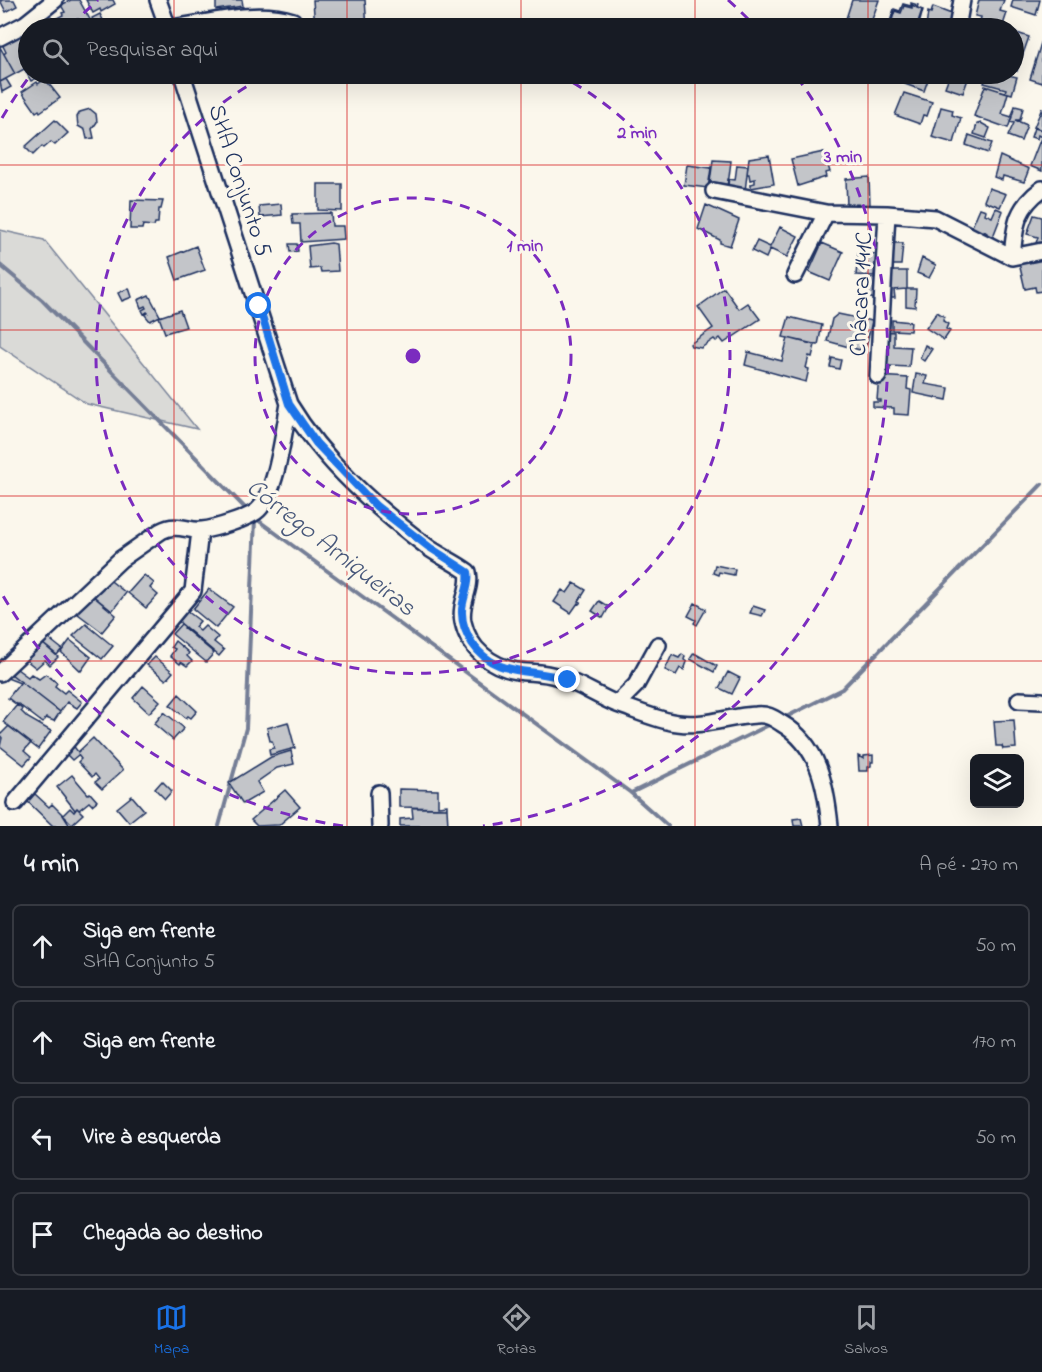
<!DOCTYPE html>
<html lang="pt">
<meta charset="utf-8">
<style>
:root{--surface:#171b24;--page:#242831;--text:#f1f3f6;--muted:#9ea1a6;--line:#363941;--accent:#1a73e8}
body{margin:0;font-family:"Indie Flower",sans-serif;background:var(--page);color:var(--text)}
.controls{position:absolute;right:18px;bottom:18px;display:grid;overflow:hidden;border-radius:9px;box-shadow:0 6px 24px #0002}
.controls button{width:54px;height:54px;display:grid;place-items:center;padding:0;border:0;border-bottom:2px solid var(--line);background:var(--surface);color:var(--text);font:30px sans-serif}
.stop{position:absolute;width:18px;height:18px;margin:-14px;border:4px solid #1a73e8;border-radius:50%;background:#fff}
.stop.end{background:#1a73e8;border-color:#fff;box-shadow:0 2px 6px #0008}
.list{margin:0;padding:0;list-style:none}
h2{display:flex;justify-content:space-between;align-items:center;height:78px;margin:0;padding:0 24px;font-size:26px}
h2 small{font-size:20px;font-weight:400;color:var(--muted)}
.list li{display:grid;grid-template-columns:39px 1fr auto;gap:18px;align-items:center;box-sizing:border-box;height:84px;margin:0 12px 12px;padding:0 12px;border:2px solid var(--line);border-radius:9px}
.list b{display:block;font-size:22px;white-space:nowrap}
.list p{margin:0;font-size:20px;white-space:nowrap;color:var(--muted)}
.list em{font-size:20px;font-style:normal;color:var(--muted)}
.icon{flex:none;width:33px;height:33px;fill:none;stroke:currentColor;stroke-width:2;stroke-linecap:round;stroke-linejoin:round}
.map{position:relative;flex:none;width:1042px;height:826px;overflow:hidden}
.search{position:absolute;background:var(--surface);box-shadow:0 6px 24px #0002;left:18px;right:18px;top:18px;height:66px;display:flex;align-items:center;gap:15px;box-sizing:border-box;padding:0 21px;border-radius:33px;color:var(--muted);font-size:22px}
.sheet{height:462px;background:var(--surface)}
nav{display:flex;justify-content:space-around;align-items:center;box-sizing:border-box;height:84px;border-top:2px solid var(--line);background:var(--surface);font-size:16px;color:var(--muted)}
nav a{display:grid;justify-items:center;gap:3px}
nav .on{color:var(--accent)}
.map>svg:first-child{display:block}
.green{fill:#dadad7;stroke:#7a849a;stroke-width:1.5}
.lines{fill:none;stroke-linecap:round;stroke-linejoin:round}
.stream{stroke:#747e96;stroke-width:4}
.building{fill:#c3c5c9;stroke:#1b2f5e;stroke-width:1.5}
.minor-casing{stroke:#1b2f5e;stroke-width:20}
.minor{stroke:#fbf7ec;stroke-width:15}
.route{stroke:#1a73e8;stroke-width:8}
.grid{fill:none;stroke:#d62828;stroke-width:1.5;stroke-opacity:0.55}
.ring{fill:none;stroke:#7b2cbf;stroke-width:3;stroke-dasharray:10 8}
.labels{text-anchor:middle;stroke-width:6;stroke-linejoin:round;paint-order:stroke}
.street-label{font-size:24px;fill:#1b2f5e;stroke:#fbf7ec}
.water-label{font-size:26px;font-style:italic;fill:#47577a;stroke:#fbf7ec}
.centre{fill:#7b2cbf;stroke:#fbf7ec;stroke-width:3}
.ring-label{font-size:18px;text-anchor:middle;font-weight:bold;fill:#7b2cbf;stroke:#fbf7ec;stroke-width:6;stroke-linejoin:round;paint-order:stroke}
</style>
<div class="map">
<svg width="1042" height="826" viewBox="0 0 1042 826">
<rect width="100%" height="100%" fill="#fbf7ec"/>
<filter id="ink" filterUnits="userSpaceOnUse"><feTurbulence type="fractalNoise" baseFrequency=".0167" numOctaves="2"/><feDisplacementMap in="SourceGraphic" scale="12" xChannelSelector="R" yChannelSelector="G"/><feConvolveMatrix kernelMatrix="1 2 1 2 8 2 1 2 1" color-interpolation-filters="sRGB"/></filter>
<g filter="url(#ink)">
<path class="green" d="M0,230L44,240L197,429L87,404L0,346Z"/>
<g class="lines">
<path class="stream" d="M0,265L42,300L248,511
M255,518L631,793L668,826
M782,719L842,689L1042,484
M631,793L773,723
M219,826L246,728L255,519"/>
</g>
<path class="building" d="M0,0H14L17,6L6,12Z
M71,0H79L93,25L86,28H75L80,24L78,19L58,28L53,20L63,15L62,13L65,12L61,5Z
M86,0H113L115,4L101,12L100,9L93,13Z
M216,0H242L243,6L216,10Z
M313,0H365L367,28H315Z
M852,0H879L869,28H843Z
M979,0H1004L1000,11L1007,13L1002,28H992V26L980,22L981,17L975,16Z
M1013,0H1040L1036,15L1011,7Z
M911,3L918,5L917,8L923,10L918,28H888L894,9L900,11L903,4L911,6Z
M912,5L922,10L916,28H897L899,22L892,20L895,11L901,13L904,6L912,8Z
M933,7L954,15L950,28H926L928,12L931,13Z
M100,14L103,20L95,25L92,18Z
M28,30V67L15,74L4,54L6,52L2,44Z
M1014,32L1029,37L1017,71L1014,69Z
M1041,43H1042V83L1030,79Z
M0,47L15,74L0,82Z
M28,69V74H45L31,81L25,70Z
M327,74H371L372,75L328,79Z
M911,74H930L924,91L905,84Z
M950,74L968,79L963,93L945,87Z
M987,74H1004L1017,77L1012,94L1005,92L1006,89L984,83Z
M6,79L11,87L2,92L0,82Z
M45,79L60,98L40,112L39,110L36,112L22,92L37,82L38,84Z
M985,86L1008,93L1002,114L1012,117L1008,128L974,116Z
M904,93L932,102L927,116L923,115L920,124L895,115Z
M1015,106L1023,108L1020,120H1015L1027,125L1021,141L1008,136L1014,123L1010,122Z
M941,107L953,110L952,115L961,118L954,143L932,137Z
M1042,108V130L1034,127Z
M90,109L96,114L97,122L92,129L94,138L87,139L85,130L78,126L77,117L80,112Z
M55,120L68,133L55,145L51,142L44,148L42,146L33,155L25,147Z
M981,123L990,128L986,138L974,134L977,124Z
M1034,128L1042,130L1041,137L1038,135L1037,139L1031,137Z
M969,135L992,143L988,153L966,145Z
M1042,135V171L1030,166Z
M824,152L830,172L825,173L826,177L798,186L791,159Z
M769,155L774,184L751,188V184L755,183V179L750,180L749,174H747L749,158Z
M1000,156L1029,169L1024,182L1003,176L1002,180L994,177Z
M713,160L731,161L728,185L710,182Z
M687,165L711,168L708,188L684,185Z
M737,165L748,166L745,191L727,188L728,179L735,180Z
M869,177L870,205L847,206L846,179Z
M318,184H342V211L318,210Z
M989,188L1006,194L1000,207L990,203L989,204L984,201Z
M131,200L163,201L161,209H159L158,223H155L154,226L143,225L142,229H130Z
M281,204L282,215L260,217L259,206Z
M706,205L739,220L730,246L720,243V240L698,229Z
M980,208L986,210L985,214L992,217L996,208L1003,211L992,239L986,237L987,233L984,231L982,236L970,231Z
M331,213L332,226H343L344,239L301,242L300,224H293L292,214Z
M1034,215L1042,217V245L1036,243L1038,237L1027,234Z
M780,227L798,236L787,257L770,249L766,258L752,251L757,241L770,247Z
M331,243L336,244L338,271L321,272L320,268L310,269L308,246Z
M822,243L843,252L830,281L809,272Z
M889,243H903L901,265H885Z
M289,244H297L298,251L290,252Z
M196,246L205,270L177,280L169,257Z
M858,253L876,254L874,276L856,275Z
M922,258L936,265L929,278L917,273Z
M1042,258V291L1036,292L1035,287L1025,289L1019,263Z
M886,271H907V289H916L915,307L906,306V289L894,290L895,298H886Z
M869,278H878L877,300L868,297Z
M129,288L132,297L122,301L118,293Z
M724,288L739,309L748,303L760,319L724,343L720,338L716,341L714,339L701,348L691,346L690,344L713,328L698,307Z
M149,295L160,316L150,321L145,315L148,313L147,312L144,314L142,310L146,308L145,306L141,308L138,300Z
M180,310L186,327L165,333L159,317Z
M937,312L945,317L943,321L948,324L946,329L950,331L944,340L926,328Z
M838,314L872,321L866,347L862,345L860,350L827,341L832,319Z
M789,317L822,325L818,345L783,337Z
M892,320L911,322L910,331L892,330Z
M883,331L894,332V346L911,347L909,367L890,366V370H880Z
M788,338L815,345L812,357L809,356L806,368L809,369L806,382L745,365L748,352L782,361Z
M925,345L932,349L924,361L920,358Z
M832,358L841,360L839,369L830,367Z
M916,374L927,376L925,384L949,388L947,400L913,393Z
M879,376L908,378L907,389L911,390L909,415L894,414V408L873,407V402H881V400H877Z
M715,565L735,569L734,575L719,572L718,575L713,573Z
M144,575L154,583L150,588L158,595L146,608L128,593Z
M107,578L126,593L112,611L91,594Z
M574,583L586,590L579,601L581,602L579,604L578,603L571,613L554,602L562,590L567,593Z
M209,589L233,607L216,628L193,609Z
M93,596L116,615L102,632L74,611L84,602L86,604Z
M599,601L609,607L603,618L592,611Z
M695,603L706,609L697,625L694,623L696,620L688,616Z
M753,606L765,610L762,616L750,613Z
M187,611L200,621L195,627L200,631L205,626L218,637L214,642L224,650L219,656L178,621Z
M86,624L113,646L102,659L73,636Z
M181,624L185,627L184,628L214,653L206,662L172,634Z
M48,638L62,649L57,655L42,643Z
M70,640L91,657L81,671L61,652Z
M175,641L189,653L187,656L192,661L187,666L181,662L180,664L170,656L175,649L171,647Z
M42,643L58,657L50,665L45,660L36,668L26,660Z
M694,653L717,666L714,672L690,659Z
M682,654L685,656L684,660L687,662L684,670L680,668L676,675L665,670L672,655L679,658Z
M155,657L173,672L166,680L147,665Z
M17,669L28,677L31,674L39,679L46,674L57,683L55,686L64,693L67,690L82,702L77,708L67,702L60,712L11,674Z
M728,672L740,678L732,694L719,688Z
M11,674L60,712L54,721L46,718L43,723L18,704L17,705L8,698L20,683L7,678Z
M143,686L160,701L149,713L133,698Z
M179,694L197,711L191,718L188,716L186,718L170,705Z
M17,705L22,709L21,711L28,718L51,731L38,749L3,722Z
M164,712L184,728L173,740L154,724Z
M1014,720L1016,748L1003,749L1002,746H996L994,721Z
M288,722L295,748L270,755L269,749L274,748L272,741H270L267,728Z
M9,726L31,743L24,751L31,757L24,765L0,746L2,738L0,735Z
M93,738L123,770L102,789L95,782L99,779L95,774L92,777L78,762L81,759L78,755L72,760L65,753L72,744L78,752Z
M291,751L294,764L277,768L257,782L263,792L243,804L229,783L271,757Z
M873,755V762H871V766L868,767V771H859L858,756L864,759V756Z
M72,775L88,794L90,793L97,801L92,805L89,802L79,810L77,808L75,810L57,787Z
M162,781L172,791L165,799L155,789Z
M399,789L438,790V806L447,805V808L399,807Z
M285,790L300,807L279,825L257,826L251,820Z
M35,794L49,807L52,804L63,815L70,808L74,812L77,808L83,814L72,824L63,815L70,826H53L27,801Z
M132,796L144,810L129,822L117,808Z
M412,808H447L448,826H400V819L413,818Z
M801,818L803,826H794L793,819Z"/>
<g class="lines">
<defs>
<path id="minor" d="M158,0L168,28
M172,28C210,23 256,9 293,21L297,28
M957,28L962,0
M0,37L25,24L55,0
M182,74L289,404C324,462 376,508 429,548C442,557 456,563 468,572C472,589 459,603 463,622C469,649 490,666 517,671C531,673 545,672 558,677C579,683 597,696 617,704L636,685L658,645
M714,191L826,213L887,214L935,218L1012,257L1042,251
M1012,257C1015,226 1015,209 1042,189
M795,275L826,213
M878,376L887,214
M0,673L121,559L161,531C177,522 189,532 202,530C214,529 250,518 258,510C277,492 284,430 289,404
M1019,700L1042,701
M617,704C635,710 659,721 678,723C705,727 730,716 756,715C767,714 772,717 781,723C819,745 826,786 830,826
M379,793L380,826
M15,803L193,591L200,531"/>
</defs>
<use href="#minor" class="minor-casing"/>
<use href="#minor" class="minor"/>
</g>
</g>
<g class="lines" filter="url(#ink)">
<path class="route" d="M259,306L289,404L316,443L376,506L429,547L468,572C471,586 461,599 462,613C462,623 467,635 472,643C496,679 533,667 568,680"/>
</g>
<path class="grid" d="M174,0V28M347,0V28M521,0V28M695,0V28M868,0V28M174,74V826M347,74V826M521,74V826M695,74V826M868,74V826M0,165H1042M0,330H1042M0,496H1042M0,661H1042"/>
<g class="ring">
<circle cx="413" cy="356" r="158"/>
<path d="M557 74A317 317 0 1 1 269 74"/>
<path d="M343 826A475 475 0 0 1 2 594M2 118A475 475 0 0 1 29 77M71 26A475 475 0 0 1 98 0M728 0A475 475 0 0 1 755 26M797 77A475 475 0 0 1 483 826"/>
</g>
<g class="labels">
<g class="street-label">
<text transform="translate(241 180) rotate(72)" y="8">SHA Conjunto 5</text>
<text transform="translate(860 294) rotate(-87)" y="8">Chácara 141C</text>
</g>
<g class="water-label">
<text transform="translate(332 546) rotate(38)" y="9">Córrego Arniqueiras</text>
</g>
</g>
<circle cx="413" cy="356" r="9" class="centre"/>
<g class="ring-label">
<text x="637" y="138">2 min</text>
<text x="843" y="162">3 min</text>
<text x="525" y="251">1 min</text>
</g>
</svg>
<div class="controls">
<button><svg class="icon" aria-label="layers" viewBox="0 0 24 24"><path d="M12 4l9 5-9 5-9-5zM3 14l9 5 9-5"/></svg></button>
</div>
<div class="stop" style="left:259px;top:306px"></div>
<div class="stop end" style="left:568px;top:680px"></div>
<div class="search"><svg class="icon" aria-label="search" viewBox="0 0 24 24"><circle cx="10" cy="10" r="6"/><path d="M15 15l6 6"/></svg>Pesquisar aqui</div>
</div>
<section class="sheet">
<h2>4 min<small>A pé · 270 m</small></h2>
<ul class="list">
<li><svg class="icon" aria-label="ahead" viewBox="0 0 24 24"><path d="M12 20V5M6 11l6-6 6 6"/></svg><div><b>Siga em frente</b><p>SHA Conjunto 5</p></div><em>50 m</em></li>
<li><svg class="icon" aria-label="ahead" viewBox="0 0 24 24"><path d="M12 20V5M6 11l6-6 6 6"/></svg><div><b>Siga em frente</b></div><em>170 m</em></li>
<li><svg class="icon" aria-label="left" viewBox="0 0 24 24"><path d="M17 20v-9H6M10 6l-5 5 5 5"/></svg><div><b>Vire à esquerda</b></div><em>50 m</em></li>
<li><svg class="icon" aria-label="arrive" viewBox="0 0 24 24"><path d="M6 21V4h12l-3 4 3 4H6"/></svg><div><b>Chegada ao destino</b></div></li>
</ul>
</section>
<nav>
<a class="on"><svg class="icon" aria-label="map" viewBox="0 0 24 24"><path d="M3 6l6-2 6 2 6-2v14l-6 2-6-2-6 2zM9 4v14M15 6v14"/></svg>Mapa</a>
<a><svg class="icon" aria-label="directions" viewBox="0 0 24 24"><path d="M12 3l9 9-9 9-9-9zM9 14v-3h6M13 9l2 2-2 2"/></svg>Rotas</a>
<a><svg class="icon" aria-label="saved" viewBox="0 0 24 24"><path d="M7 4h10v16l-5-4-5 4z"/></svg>Salvos</a>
</nav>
